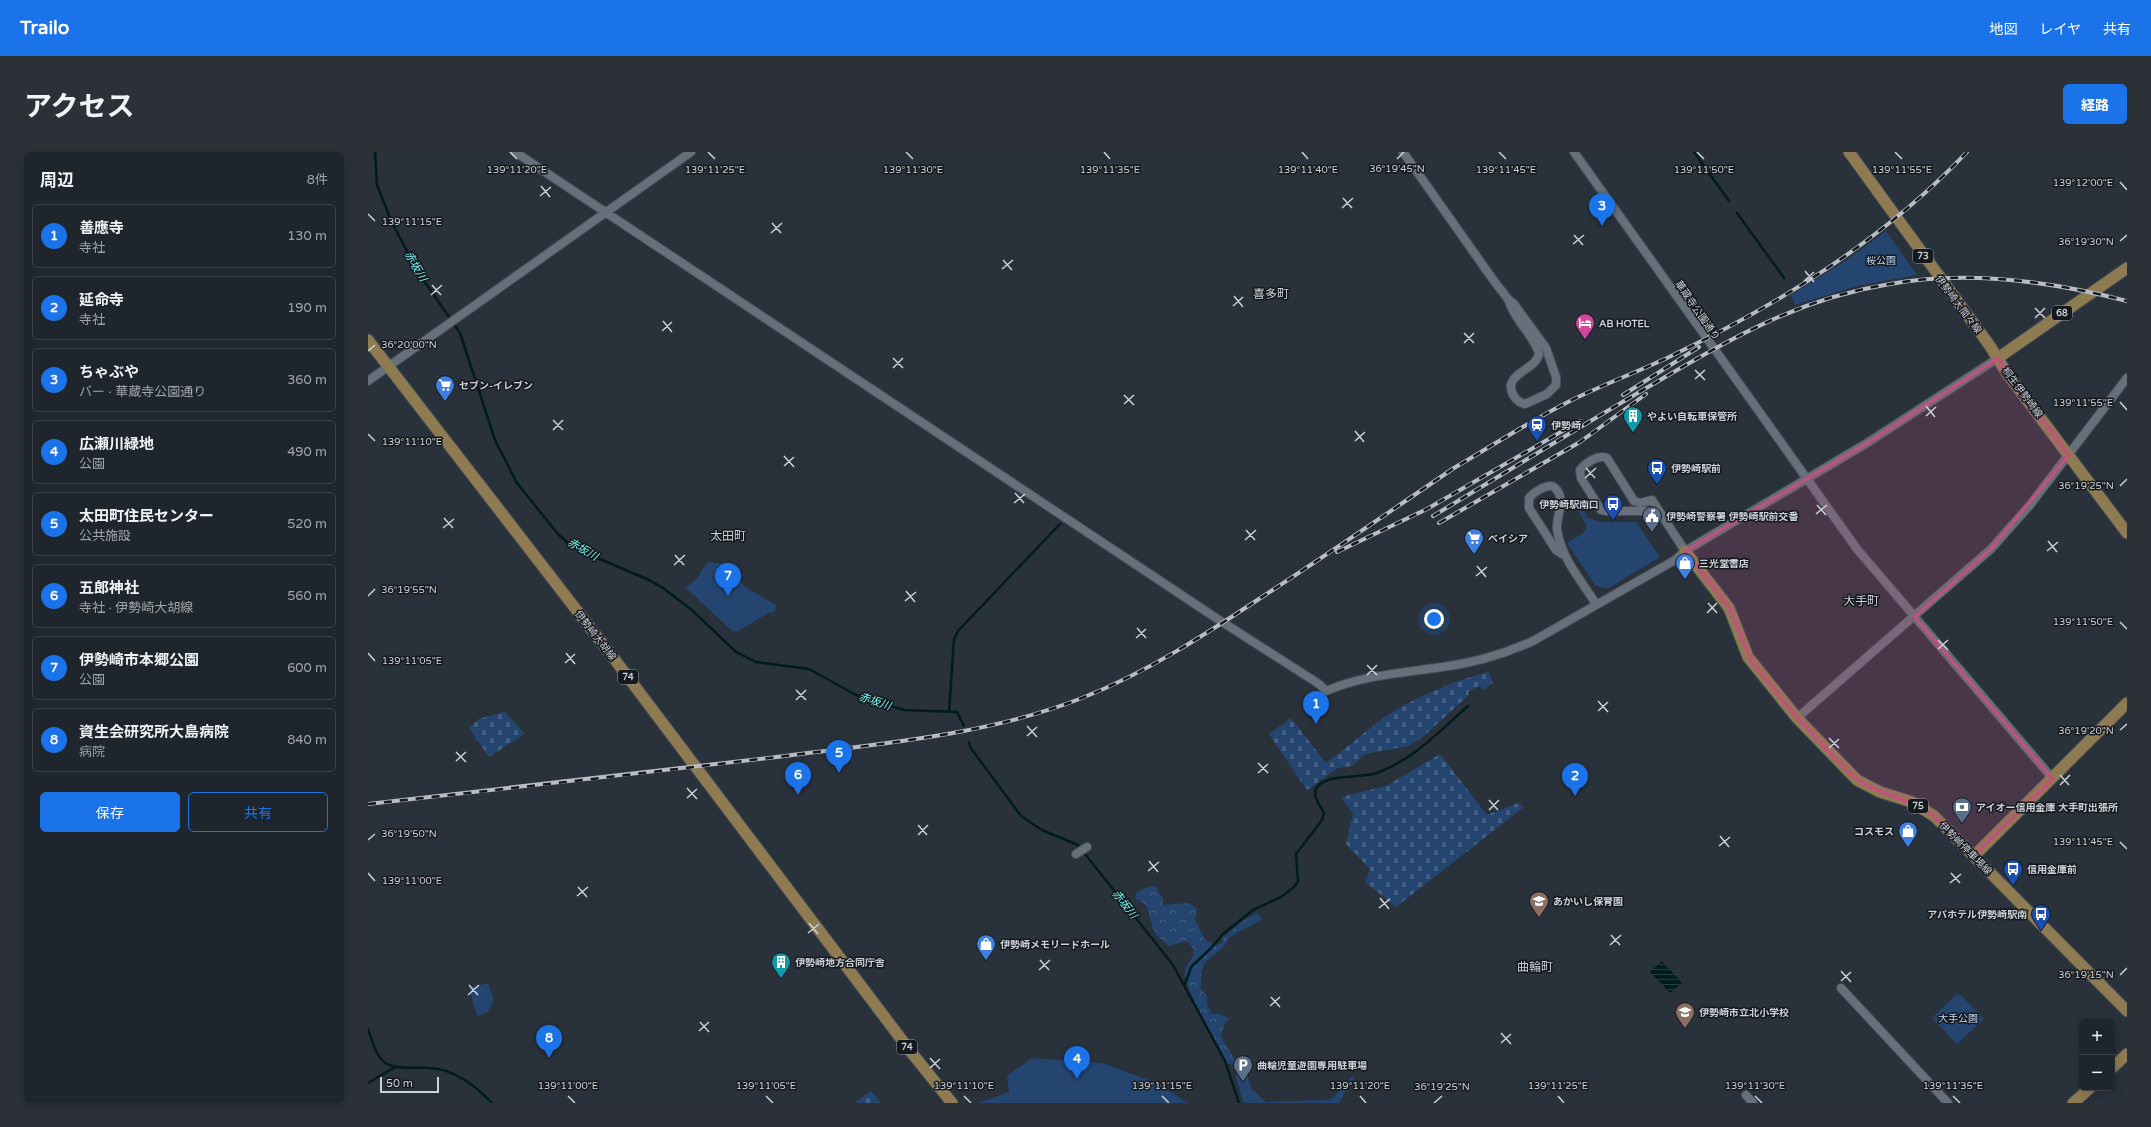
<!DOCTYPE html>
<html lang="ja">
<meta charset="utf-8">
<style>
:root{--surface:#1f252c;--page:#2c3138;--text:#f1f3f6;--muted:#a1a5a9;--line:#3c4248;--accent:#1a73e8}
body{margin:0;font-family:"Varela Round","Noto Sans JP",sans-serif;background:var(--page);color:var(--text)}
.controls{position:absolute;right:12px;bottom:12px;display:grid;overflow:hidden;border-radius:6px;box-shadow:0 2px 10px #0003}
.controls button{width:36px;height:36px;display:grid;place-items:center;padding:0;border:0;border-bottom:1px solid var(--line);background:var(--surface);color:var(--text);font:20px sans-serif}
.scale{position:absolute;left:12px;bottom:10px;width:59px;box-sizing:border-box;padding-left:4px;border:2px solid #ccd1d8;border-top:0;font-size:11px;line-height:14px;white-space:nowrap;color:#ccd1d8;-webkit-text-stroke:3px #15181d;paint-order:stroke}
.you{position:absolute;left:1066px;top:467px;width:14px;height:14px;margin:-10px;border:3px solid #fff;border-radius:50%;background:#1a73e8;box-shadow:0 0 0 6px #1a73e833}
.badge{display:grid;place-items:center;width:26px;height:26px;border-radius:50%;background:var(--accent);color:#fff;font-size:13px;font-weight:700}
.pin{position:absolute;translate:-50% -33px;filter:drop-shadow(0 1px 2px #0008)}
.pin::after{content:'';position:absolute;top:21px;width:14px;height:12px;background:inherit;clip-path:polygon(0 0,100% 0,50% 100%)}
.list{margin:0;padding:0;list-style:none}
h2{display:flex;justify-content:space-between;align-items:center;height:52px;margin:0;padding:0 16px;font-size:17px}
h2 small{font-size:13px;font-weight:400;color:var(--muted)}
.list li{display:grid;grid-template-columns:26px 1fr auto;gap:12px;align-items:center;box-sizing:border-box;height:64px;margin:0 8px 8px;padding:0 8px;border:1px solid var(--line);border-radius:6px}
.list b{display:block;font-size:15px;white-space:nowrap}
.list p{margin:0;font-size:13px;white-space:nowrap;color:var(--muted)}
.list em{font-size:13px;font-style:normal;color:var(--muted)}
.actions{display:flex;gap:8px;padding:12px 16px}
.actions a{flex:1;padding:9px 0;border:1px solid var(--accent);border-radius:6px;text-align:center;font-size:14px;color:var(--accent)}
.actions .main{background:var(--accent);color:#fff}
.map{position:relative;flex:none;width:1759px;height:951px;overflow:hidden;border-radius:6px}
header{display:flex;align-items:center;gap:24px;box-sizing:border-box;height:56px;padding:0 20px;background:var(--accent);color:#fff}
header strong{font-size:19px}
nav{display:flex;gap:22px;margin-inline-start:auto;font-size:14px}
.intro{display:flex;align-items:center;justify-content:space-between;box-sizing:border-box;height:96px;padding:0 24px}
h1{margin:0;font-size:28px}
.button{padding:10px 18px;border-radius:6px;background:var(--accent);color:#fff;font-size:14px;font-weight:700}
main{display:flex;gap:24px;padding:0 24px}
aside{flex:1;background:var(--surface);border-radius:6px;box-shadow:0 2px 10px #0003}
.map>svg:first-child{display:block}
.green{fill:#24456f}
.forest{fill:url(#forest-crowns)}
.cemetery{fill:url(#cemetery-stones)}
.water{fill:url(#water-rules)}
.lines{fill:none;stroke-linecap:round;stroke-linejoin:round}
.stream{stroke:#011c1c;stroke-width:2.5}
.tertiary-casing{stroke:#454c55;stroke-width:10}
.primary-casing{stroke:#454c55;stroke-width:13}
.tertiary{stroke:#666f7a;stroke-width:8}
.primary{stroke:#8e7b51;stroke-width:11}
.rail-casing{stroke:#b8bdc5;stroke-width:4}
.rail{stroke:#15181d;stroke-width:2.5;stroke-dasharray:8;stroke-linecap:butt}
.marked{fill:#c55080;fill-opacity:0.2;stroke:#c55080;stroke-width:3;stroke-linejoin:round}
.ticks{fill:none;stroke:#ccd1d8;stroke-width:1.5}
.labels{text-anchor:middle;stroke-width:3;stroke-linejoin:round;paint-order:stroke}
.shield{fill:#15181d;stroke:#959aa0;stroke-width:1}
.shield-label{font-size:9px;font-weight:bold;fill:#ccd1d8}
.park-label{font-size:10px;fill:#c3d8f4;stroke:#15181d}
.street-label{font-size:10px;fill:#ccd1d8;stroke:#15181d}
.poi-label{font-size:10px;font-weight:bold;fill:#ccd1d8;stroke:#15181d;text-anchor:start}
.water-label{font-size:11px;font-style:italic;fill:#75f5f4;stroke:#15181d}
.quarter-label{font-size:12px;fill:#ccd1d8;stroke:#15181d}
.ticks-label{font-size:10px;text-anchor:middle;fill:#ccd1d8;stroke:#15181d;stroke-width:3;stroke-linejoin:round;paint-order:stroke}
</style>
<header>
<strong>Trailo</strong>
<nav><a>地図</a><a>レイヤ</a><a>共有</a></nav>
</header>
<div class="intro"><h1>アクセス</h1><a class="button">経路</a></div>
<main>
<aside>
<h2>周辺<small>8件</small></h2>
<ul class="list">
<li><span class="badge">1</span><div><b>善應寺</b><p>寺社</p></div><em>130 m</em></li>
<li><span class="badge">2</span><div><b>延命寺</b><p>寺社</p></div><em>190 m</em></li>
<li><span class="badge">3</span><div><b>ちゃぶや</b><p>バー · 華蔵寺公園通り</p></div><em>360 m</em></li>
<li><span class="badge">4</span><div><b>広瀬川緑地</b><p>公園</p></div><em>490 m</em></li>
<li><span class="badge">5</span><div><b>太田町住民センター</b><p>公共施設</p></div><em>520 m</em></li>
<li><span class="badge">6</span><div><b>五郎神社</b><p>寺社 · 伊勢崎大胡線</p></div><em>560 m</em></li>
<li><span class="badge">7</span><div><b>伊勢崎市本郷公園</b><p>公園</p></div><em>600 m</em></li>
<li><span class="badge">8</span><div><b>資生会研究所大島病院</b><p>病院</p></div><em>840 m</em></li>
</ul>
<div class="actions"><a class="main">保存</a><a>共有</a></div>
</aside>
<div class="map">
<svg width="1759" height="951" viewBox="0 0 1759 951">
<defs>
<pattern id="forest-crowns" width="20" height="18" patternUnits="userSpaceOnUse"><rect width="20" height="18" fill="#24456f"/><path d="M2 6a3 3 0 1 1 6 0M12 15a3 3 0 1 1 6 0" fill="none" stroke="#435f83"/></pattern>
<pattern id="cemetery-stones" width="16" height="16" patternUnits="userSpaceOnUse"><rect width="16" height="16" fill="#24456f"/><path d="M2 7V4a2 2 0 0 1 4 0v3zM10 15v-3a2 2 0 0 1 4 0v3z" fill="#435f83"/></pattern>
<pattern id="water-rules" width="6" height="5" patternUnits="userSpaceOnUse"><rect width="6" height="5" fill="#011c1c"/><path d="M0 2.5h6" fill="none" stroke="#253c3c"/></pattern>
</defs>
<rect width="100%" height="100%" fill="#29313b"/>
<path class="green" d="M1518,79L1549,123L1489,134L1427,153L1423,143L1477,109Z
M1210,350L1220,366L1234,370H1268L1292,405L1241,436H1235L1227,433L1199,391L1215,381L1219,374L1206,352Z
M341,410L359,412L376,434L408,453L407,460L400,461L369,480L363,478L317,435C334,427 330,419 341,410Z
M120,831L126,848L119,861L109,864L101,836Z
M1589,842L1593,843L1616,867L1589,892L1565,867L1566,864Z
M664,906L734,911L789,931L820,951H610L641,940L639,924Z
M878,918L883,936L898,950L959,948L965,946L984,924L986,925L971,951H876L867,923Z"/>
<path class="forest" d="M787,734L795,747V753L821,751L829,757L827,767L837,788L848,793L854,791L855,786L876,768L889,761L895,767L860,786C853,809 830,797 833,837L839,844V853L844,862H852L862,867L857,871L853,884L867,908L864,913L859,911C851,892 815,836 817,819C818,813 823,808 826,803L824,794L818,789L801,794C782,780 785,773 778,753L767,746L769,740L779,735Z"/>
<path class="cemetery" d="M1120,520L1125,530L1116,538L1111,534L1100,540L1101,543L1057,583L1041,594L997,602L984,614L970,616L939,638L901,582L923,566L958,611C976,598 993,583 1011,569C1041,548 1084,529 1120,520Z
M135,560L138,561L157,582L121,605L101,576L111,567Z
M1072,602L1119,663L1150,651L1156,655L1028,755L997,730L1002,717L978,692L985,662L973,645L1018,634Z
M503,939L513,951H486Z"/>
<path class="water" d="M1294,809L1314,831L1302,841L1282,820Z"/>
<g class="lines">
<path class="stream" d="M7,0L9,33L24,71L52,123L92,181L127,288L149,331L189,381L201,392L218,401L281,428L295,436L325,459L368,500L388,510L441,517L488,543L536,558L589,560L596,574
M1326,0L1361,49
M1369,61L1416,126
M581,559L586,487L590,479L692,372
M601,590L602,595L653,664L674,678L710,693L805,813L857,909L871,951
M817,832L823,815L843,796L855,782L885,758L913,745L926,735L930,729L928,702L954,668L956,661C952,653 941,641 952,632C965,622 994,626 1009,621C1046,607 1072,579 1100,554
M0,877C4,888 8,906 19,912C32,918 48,915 61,916C85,916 109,935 124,951
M0,931L29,914"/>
<defs>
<path id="tertiary" d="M147,0L848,466L951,532L958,539C995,523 1035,521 1074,515C1106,511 1136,502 1165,489L1307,408L1317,399L1499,291L1630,206
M1035,0L1126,129L1140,147L1146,152L1178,196L1188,225V233L1179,242L1157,252C1148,250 1142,241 1143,232C1148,218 1169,216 1171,201C1164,181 1146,168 1140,147
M1206,0L1489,397L1685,627
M0,229L323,0
M1291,359H1238L1233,358L1213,326L1212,318C1217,311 1231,302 1239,306L1266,349L1272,351L1284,348L1317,399
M1196,403L1188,398L1161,356V346C1166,340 1181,330 1187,336C1199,347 1188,363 1189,377C1193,406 1213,428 1228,452
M1429,566L1623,397L1662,353L1759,226
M708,702L719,695
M1473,836L1580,951
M1378,943L1385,951"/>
<path id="primary" d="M1481,0L1622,194L1638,220L1759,381
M0,188L244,504L543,900L584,951
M1630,206L1759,116
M1317,399L1361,456L1380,505L1429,566L1489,628L1512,640L1544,650L1566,664L1759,859
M1606,704L1759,551
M1744,916L1759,902
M1705,951L1722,936"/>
</defs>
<use href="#tertiary" class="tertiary-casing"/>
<use href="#primary" class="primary-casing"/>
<use href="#tertiary" class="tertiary"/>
<use href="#primary" class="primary"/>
<defs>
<path id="rail" d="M1255,243L1331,195
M1065,364C1137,321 1208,277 1280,235C1361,188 1428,147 1522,132C1601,118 1682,129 1759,149
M1071,371L1212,290L1278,242
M969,400L1059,357L1212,269
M0,652C139,637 278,621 417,604C517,591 620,583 714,546C780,520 838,482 897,443C960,402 1023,359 1086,316C1124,294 1162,269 1202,249C1234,233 1267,221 1299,206C1408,154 1515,89 1599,0"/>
</defs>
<use href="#rail" class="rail-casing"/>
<use href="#rail" class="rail"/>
</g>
<path class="marked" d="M1630,206L1701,303L1623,397L1547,465L1685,627L1606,704L1566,664L1550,654L1499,634L1481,621L1429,566L1384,511L1361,456L1317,399L1499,291Z"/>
<path class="ticks" d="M142,0L149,7M340,0L347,7M538,0L545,7M736,0L742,7M934,0L940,7M1131,0L1138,7M1329,0L1336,7M1527,0L1534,7M1029,7L1036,0M1752,30L1759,38M173,34L182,45M172,44L183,35M975,46L984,56M974,56L985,46M0,62L7,69M404,71L413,81M403,81L414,71M1206,83L1215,93M1752,89L1759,83M1205,92L1216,83M635,108L644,118M634,117L645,108M1437,119L1446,130M1436,129L1446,120M64,133L73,143M63,143L74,133M866,144L875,155M865,154L875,145M1667,156L1677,166M1667,166L1677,156M295,169L304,180M294,179L304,170M1096,181L1106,191M1096,191L1106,181M0,199L7,193M525,206L535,216M525,216L535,206M1327,218L1337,228M1327,227L1337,218M756,243L766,253M1752,250L1759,258M756,252L766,243M1558,254L1567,265M1558,264L1568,255M185,268L195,278M185,278L195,268M987,279L996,290M0,282L7,289M987,289L997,280M416,304L426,315M416,314L426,305M1218,316L1227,326M1217,326L1228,316M1752,334L1759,327M647,341L656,351M646,351L657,342M1449,353L1458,363M1448,362L1459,353M76,366L85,376M75,376L86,367M878,378L887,388M877,388L888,378M1680,389L1689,400M1679,399L1690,390M307,403L316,413M306,413L317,403M1109,414L1118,425M1108,424L1119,415M538,439L547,450M0,444L7,437M537,449L548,440M1340,451L1349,461M1339,461L1349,451M1752,470L1759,477M769,476L778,486M768,486L778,477M1570,488L1580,498M1570,497L1580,488M0,501L7,509M198,501L207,512M197,511L207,502M999,513L1009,523M999,523L1009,513M428,538L438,548M428,548L438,538M1230,549L1240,560M1230,559L1240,550M659,574L669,585M1752,578L1759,572M659,584L669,575M1461,586L1471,596M1461,596L1471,587M88,600L98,610M88,609L98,600M890,611L900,621M890,621L900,612M1692,623L1701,633M1692,633L1702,623M319,636L329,647M319,646L329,637M1121,648L1130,658M1121,658L1131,648M550,673L559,683M550,683L560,673M1352,684L1361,695M0,688L7,682M1752,690L1759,697M1351,694L1362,685M781,709L790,720M780,719L791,710M0,721L7,729M1583,721L1592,731M1582,731L1593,722M210,735L219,745M209,744L220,735M1012,746L1021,757M1011,756L1022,747M441,771L450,782M440,781L451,772M1243,783L1252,793M1242,793L1253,783M672,808L681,818M671,818L682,808M1473,819L1483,830M1752,823L1759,816M1473,829L1483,820M101,833L110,843M100,843L111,833M903,845L912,855M902,854L912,845M332,870L341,880M331,879L341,870M1133,881L1143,892M1133,891L1143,882M562,906L572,917M562,916L572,907M200,944L207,951M398,944L405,951M596,944L603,951M794,944L801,951M992,944L998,951M1190,944L1196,951M1387,944L1394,951M1585,944L1592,951M1066,951L1074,944"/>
<defs>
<symbol id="hotel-pin" viewBox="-11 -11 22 30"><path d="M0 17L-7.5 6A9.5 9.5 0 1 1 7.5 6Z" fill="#d1479c" stroke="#15181d"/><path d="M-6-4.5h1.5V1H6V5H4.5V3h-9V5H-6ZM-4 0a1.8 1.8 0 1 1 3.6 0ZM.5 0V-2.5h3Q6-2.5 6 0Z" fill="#fff"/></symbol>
<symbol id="supermarket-pin" viewBox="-11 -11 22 30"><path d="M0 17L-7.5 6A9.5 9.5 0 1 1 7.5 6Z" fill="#3f7fe0" stroke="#15181d"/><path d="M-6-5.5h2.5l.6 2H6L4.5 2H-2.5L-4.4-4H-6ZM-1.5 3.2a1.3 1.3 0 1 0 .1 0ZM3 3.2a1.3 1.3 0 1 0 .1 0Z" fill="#fff"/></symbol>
<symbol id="building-pin" viewBox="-11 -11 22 30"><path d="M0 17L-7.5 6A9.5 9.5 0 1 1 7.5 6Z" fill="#0f9aa8" stroke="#15181d"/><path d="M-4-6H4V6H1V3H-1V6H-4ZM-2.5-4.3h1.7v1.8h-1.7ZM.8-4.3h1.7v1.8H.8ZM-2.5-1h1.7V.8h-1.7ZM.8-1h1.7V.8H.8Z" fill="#fff"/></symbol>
<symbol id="station-pin" viewBox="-11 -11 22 30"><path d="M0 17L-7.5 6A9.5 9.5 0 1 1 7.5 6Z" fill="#1a4fb4" stroke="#15181d"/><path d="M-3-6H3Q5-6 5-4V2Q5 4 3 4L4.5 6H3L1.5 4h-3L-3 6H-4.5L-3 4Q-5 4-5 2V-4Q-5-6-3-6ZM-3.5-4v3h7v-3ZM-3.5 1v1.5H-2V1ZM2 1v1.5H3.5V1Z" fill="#fff"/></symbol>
<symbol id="bus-pin" viewBox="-11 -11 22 30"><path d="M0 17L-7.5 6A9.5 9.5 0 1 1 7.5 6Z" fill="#1a4fb4" stroke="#15181d"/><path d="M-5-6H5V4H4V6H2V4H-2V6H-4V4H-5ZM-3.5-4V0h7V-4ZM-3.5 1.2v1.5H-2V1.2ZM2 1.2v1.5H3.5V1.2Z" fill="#fff"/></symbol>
<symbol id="civic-pin" viewBox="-11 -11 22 30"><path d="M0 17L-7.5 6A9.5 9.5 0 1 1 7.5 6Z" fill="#5c6f8a" stroke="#15181d"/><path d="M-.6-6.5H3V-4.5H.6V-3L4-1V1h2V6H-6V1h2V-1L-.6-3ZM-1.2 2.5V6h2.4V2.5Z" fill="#fff"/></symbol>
<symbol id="shop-pin" viewBox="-11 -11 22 30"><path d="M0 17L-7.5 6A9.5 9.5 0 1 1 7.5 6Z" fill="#3f7fe0" stroke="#15181d"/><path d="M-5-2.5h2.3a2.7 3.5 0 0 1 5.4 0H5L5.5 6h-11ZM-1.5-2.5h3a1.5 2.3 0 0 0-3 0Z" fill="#fff"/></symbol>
<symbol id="bank-pin" viewBox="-11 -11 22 30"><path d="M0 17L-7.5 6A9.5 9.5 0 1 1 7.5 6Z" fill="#5c6f8a" stroke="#15181d"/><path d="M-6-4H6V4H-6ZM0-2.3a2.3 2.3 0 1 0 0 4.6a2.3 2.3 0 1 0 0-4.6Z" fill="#fff"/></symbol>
<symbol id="school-pin" viewBox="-11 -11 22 30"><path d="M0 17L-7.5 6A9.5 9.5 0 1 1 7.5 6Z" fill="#8d6e63" stroke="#15181d"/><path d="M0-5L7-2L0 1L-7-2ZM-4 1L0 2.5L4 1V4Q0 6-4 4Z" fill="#fff"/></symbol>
<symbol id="parking-pin" viewBox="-11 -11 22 30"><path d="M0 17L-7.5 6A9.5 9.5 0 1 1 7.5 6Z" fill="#5c6f8a" stroke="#15181d"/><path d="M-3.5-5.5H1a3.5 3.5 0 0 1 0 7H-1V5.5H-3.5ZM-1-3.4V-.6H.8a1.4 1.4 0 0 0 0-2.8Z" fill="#fff"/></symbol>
</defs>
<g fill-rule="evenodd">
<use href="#hotel-pin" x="1206" y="160" width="22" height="30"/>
<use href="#supermarket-pin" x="66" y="222" width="22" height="30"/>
<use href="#building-pin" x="1254" y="253" width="22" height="30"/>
<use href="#station-pin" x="1158" y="262" width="22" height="30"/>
<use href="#bus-pin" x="1278" y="305" width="22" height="30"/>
<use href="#bus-pin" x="1234" y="341" width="22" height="30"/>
<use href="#civic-pin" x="1273" y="353" width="22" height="30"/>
<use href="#supermarket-pin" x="1095" y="375" width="22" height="30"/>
<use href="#shop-pin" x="1306" y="400" width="22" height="30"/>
<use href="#bank-pin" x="1583" y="644" width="22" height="30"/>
<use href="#shop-pin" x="1529" y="668" width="22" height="30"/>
<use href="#bus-pin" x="1634" y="706" width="22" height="30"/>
<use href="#school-pin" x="1160" y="738" width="22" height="30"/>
<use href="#bus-pin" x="1662" y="751" width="22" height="30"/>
<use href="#shop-pin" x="607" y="781" width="22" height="30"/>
<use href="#building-pin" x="402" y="799" width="22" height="30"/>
<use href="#school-pin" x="1306" y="849" width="22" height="30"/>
<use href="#parking-pin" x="864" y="902" width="22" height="30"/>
</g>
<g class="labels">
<g class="shield">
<rect x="1545" y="97" width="20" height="14" rx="3"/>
<rect x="1684" y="154" width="20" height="14" rx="3"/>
<rect x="250" y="518" width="20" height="14" rx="3"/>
<rect x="1540" y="647" width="20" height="14" rx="3"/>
<rect x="529" y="888" width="20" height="14" rx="3"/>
</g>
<g class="shield-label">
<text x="1555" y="107">73</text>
<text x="1694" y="164">68</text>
<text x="260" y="528">74</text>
<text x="1550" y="657">75</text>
<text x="539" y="898">74</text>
</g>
<g class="park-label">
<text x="1513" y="112">桜公園</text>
<text x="1590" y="870">大手公園</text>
</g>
<g class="street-label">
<text transform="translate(1591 152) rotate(53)" y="4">伊勢崎大間々線</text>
<text transform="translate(1330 158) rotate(55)" y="4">華蔵寺公園通り</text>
<text transform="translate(1655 240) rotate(53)" y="4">桐生伊勢崎線</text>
<text transform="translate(228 483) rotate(52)" y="4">伊勢崎大胡線</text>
<text transform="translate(1598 696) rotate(45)" y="4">伊勢崎停車場線</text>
</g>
<g class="poi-label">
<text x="1231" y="175">AB HOTEL</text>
<text x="91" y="237">セブン-イレブン</text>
<text x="1279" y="268">やよい自転車保管所</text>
<text x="1183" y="277">伊勢崎</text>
<text x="1303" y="320">伊勢崎駅前</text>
<text x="1231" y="356" text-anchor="end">伊勢崎駅南口</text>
<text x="1298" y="368">伊勢崎警察署 伊勢崎駅前交番</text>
<text x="1120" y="390">ベイシア</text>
<text x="1331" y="415">三光堂書店</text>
<text x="1608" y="659">アイオー信用金庫 大手町出張所</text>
<text x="1526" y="683" text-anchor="end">コスモス</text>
<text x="1659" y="721">信用金庫前</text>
<text x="1185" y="753">あかいし保育園</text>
<text x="1659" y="766" text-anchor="end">アパホテル伊勢崎駅南</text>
<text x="632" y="796">伊勢崎メモリードホール</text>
<text x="427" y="814">伊勢崎地方合同庁舎</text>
<text x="1331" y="864">伊勢崎市立北小学校</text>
<text x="889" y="917">曲輪児童遊園専用駐車場</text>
</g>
<g class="water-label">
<text transform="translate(48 114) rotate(60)" y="4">赤坂川</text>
<text transform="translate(215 397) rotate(29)" y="4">赤坂川</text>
<text transform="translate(507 549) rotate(18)" y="4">赤坂川</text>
<text transform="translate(757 752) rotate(52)" y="4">赤坂川</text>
</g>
<g class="quarter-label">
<text x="903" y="146">喜多町</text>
<text x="360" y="388">太田町</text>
<text x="1493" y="453">大手町</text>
<text x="1167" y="819">曲輪町</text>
</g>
</g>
<g class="ticks-label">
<text x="1029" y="20">36°19'45"N</text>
<text x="940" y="21">139°11'40"E</text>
<text x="1534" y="21">139°11'55"E</text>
<text x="149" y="21">139°11'20"E</text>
<text x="347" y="21">139°11'25"E</text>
<text x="545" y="21">139°11'30"E</text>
<text x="742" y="21">139°11'35"E</text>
<text x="1138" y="21">139°11'45"E</text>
<text x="1336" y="21">139°11'50"E</text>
<text x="1715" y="34">139°12'00"E</text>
<text x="44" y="73">139°11'15"E</text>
<text x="1718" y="93">36°19'30"N</text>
<text x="41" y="196">36°20'00"N</text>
<text x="1715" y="254">139°11'55"E</text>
<text x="44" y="293">139°11'10"E</text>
<text x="1718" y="337">36°19'25"N</text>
<text x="41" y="441">36°19'55"N</text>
<text x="1715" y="473">139°11'50"E</text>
<text x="44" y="512">139°11'05"E</text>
<text x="1718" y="582">36°19'20"N</text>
<text x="41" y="685">36°19'50"N</text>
<text x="1715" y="693">139°11'45"E</text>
<text x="44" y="732">139°11'00"E</text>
<text x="1718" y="826">36°19'15"N</text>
<text x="200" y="937">139°11'00"E</text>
<text x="398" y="937">139°11'05"E</text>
<text x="596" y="937">139°11'10"E</text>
<text x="794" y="937">139°11'15"E</text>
<text x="992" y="937">139°11'20"E</text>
<text x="1190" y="937">139°11'25"E</text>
<text x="1387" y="937">139°11'30"E</text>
<text x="1585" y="937">139°11'35"E</text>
<text x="1074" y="938">36°19'25"N</text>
</g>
</svg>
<div class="controls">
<button>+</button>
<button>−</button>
</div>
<div class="scale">50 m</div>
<div class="you"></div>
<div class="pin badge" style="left:948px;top:572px">1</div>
<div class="pin badge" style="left:1207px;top:644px">2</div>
<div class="pin badge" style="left:1234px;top:74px">3</div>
<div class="pin badge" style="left:709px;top:927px">4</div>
<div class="pin badge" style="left:471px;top:621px">5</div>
<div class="pin badge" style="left:430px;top:643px">6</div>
<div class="pin badge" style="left:360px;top:444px">7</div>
<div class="pin badge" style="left:181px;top:906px">8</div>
</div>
</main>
